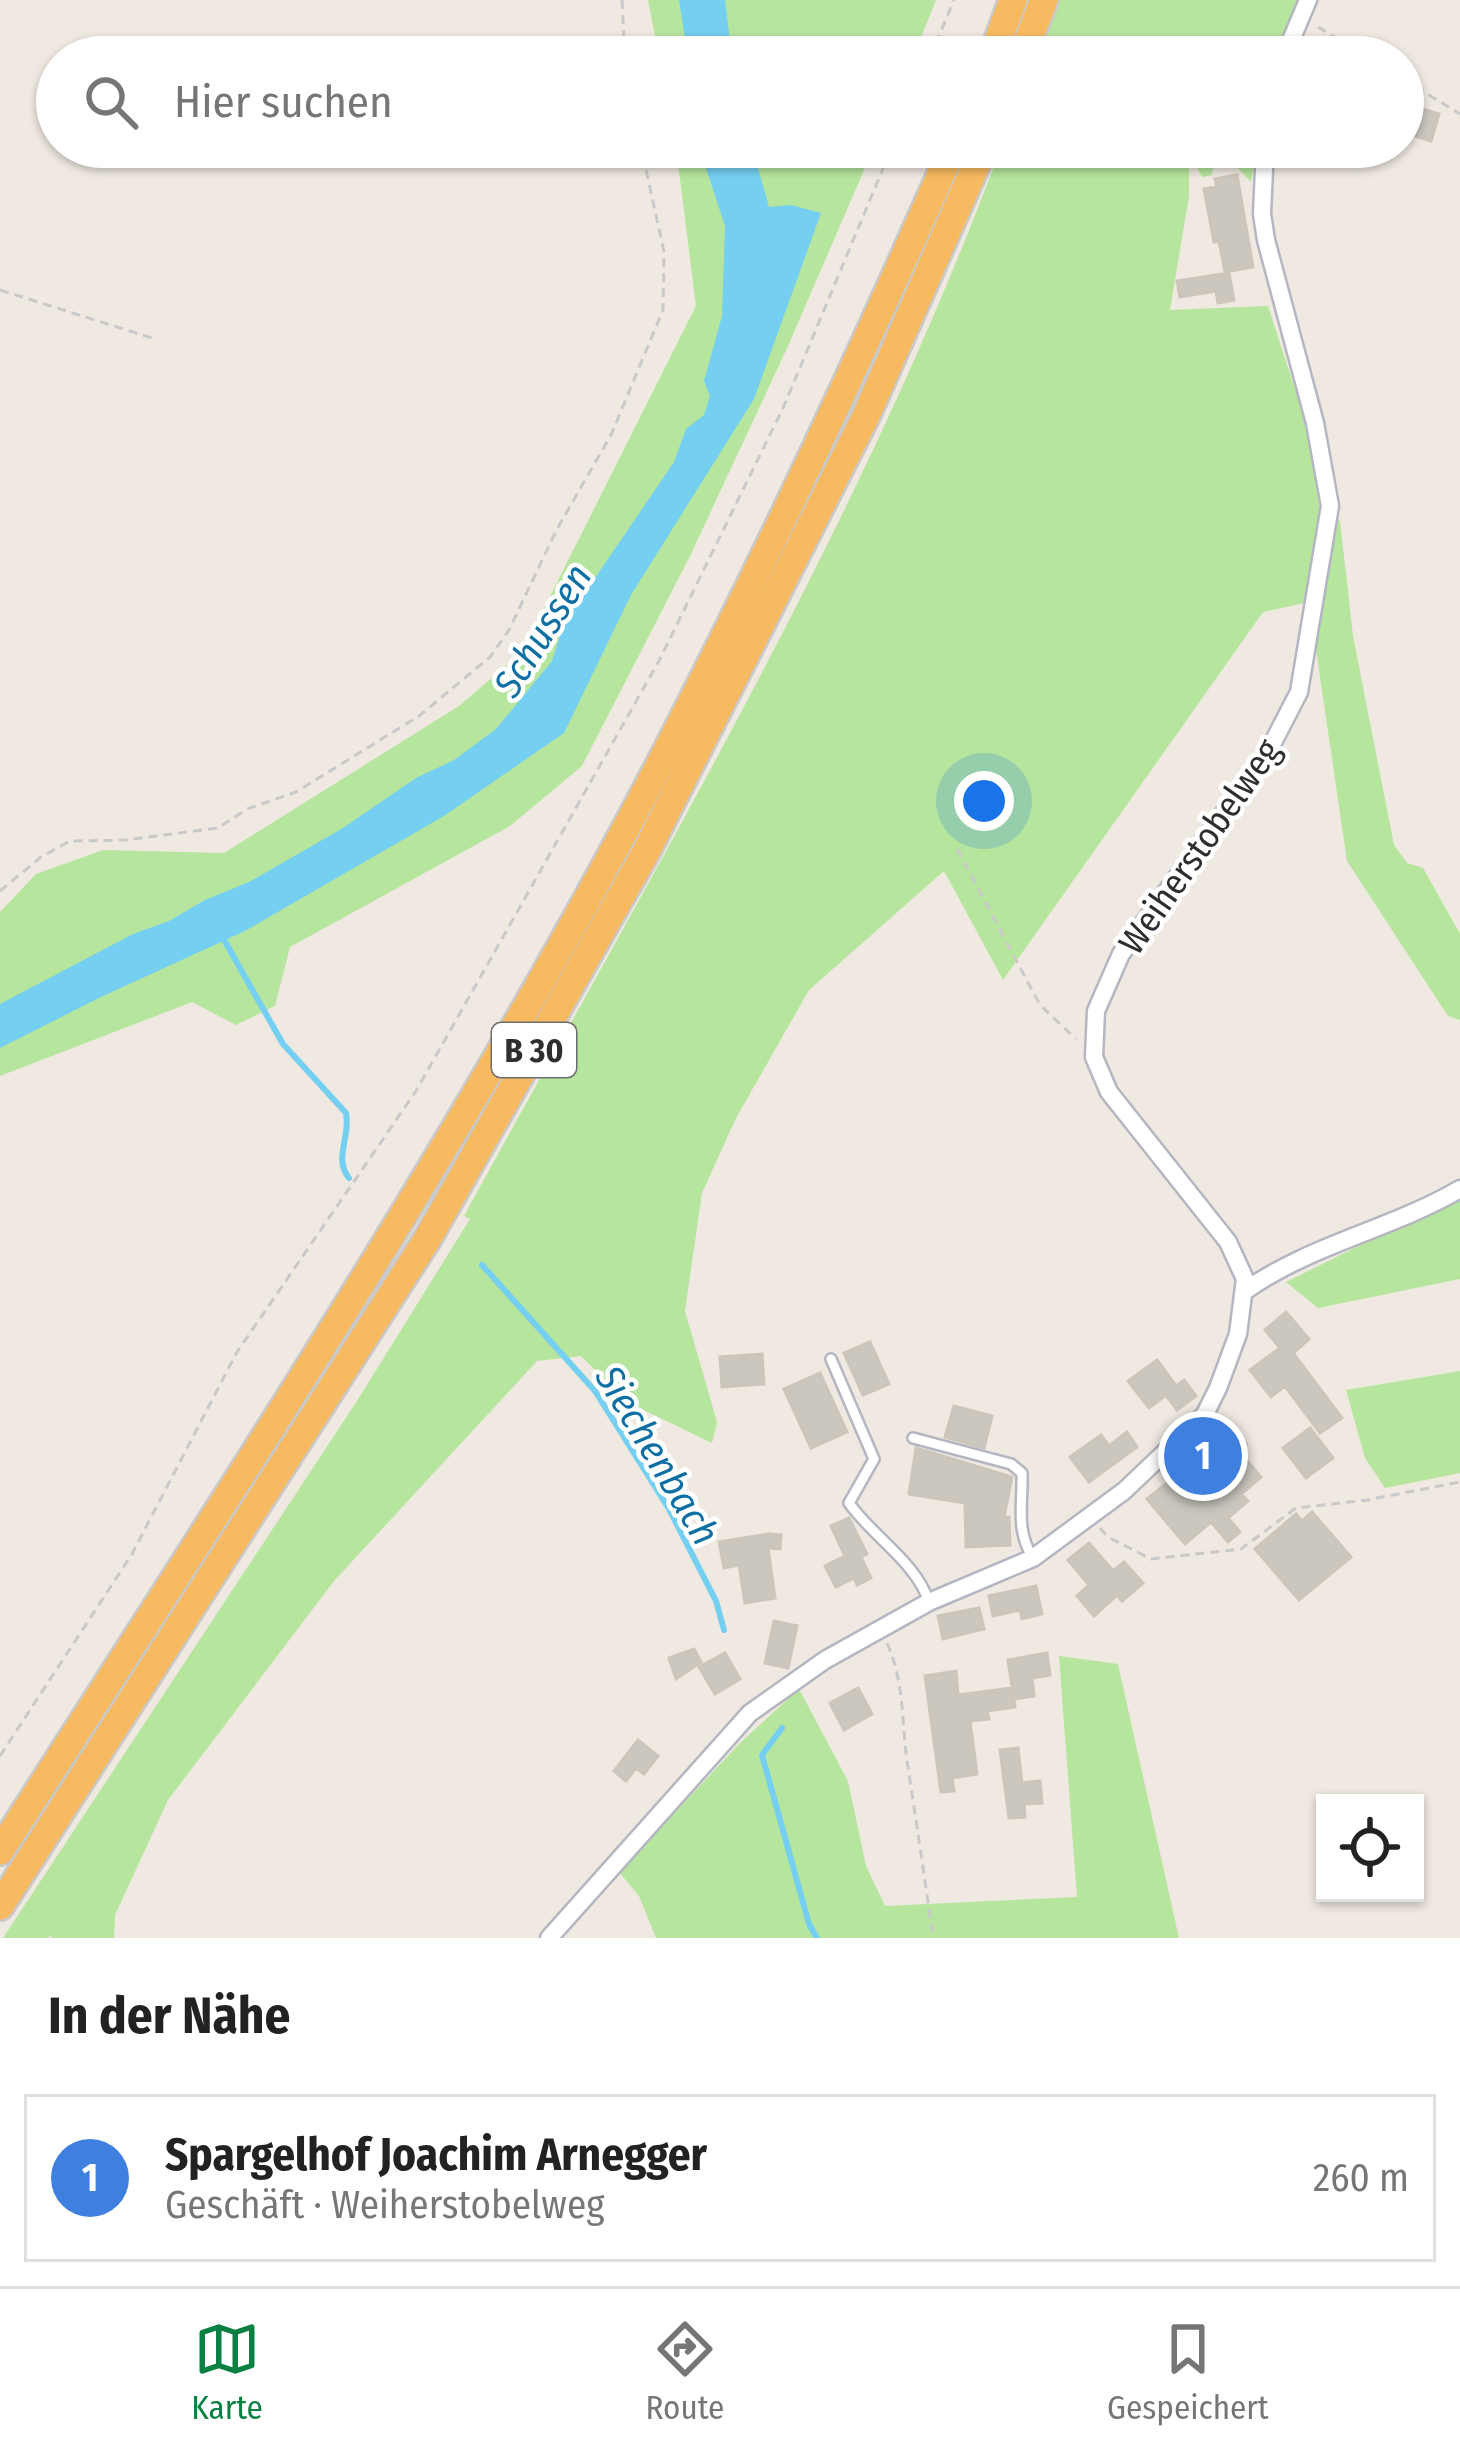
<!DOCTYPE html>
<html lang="de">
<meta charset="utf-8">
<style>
:root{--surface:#fff;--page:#f2f2f2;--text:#222;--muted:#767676;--line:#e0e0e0;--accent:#0b8043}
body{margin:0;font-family:"Fira Sans Condensed",sans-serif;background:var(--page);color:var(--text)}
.controls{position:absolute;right:36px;bottom:36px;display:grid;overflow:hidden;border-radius:0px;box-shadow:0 3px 9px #0004}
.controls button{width:108px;height:108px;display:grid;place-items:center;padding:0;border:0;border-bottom:3px solid var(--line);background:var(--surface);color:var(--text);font:60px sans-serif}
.you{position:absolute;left:984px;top:801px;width:42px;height:42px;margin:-30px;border:9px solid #fff;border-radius:50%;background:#1a73e8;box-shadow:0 0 0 18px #1a73e833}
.badge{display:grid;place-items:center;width:78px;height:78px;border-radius:50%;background:var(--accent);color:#fff;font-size:39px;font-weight:700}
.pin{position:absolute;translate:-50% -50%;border:6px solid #fff;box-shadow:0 3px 12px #0006}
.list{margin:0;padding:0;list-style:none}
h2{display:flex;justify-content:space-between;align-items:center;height:156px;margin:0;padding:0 48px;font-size:51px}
h2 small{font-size:39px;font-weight:400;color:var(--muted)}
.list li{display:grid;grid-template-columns:78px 1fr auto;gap:36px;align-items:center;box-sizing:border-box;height:168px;margin:0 24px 24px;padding:0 24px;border:3px solid var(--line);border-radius:0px}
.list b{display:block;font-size:45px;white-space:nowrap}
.list p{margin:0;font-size:39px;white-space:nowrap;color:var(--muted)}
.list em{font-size:39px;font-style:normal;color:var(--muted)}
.icon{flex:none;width:66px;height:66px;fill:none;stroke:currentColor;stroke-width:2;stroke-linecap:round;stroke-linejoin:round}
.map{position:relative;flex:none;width:1460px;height:1938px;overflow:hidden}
.search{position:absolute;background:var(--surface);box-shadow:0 3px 9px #0004;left:36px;right:36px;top:36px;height:132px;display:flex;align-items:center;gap:30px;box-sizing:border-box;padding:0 42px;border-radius:66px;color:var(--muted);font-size:45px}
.sheet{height:348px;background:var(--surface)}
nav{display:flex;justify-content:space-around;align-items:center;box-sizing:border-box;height:168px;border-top:3px solid var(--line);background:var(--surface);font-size:33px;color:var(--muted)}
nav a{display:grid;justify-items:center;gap:6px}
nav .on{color:var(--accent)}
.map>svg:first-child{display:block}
.green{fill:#b6e59e}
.water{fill:#75cff0}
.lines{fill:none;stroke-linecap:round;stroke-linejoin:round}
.stream{stroke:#75cff0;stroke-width:6}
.building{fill:#cbc7bf;stroke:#cbc5ba;stroke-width:3}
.service-casing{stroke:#b4b7c1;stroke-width:14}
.minor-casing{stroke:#b4b7c1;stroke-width:21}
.trunk-casing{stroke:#c9c9c9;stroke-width:32}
.path{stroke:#c9c9c9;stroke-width:3;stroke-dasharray:9 6;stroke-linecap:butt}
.service{stroke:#fff;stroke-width:9}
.minor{stroke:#fff;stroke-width:16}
.trunk{stroke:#f8ba60;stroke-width:27}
.labels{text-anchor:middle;stroke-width:9;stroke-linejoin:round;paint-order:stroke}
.shield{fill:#fff;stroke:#6d6d6d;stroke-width:3}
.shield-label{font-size:33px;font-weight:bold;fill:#2e2e2e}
.street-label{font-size:36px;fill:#2e2e2e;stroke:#fff}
.water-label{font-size:39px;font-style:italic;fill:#0d6fa3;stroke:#fff}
</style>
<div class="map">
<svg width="1460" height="1938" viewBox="0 0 1460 1938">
<rect width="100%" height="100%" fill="#efe9e1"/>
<path class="green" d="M648,0H936L913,57H659Z
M1056,0H1299L1275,57H1035Z
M676,147H874L788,346L690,556L582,766L510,826L290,947L275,1006L236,1025L192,1002L0,1076V912L36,874L103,850L224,853L459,706L522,652L696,306Z
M1001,147H1257L1251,182L1233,163L1213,165L1212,175L1202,177L1195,163L1177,152L1189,169V196L1170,310L1268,306L1308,429L1319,506L1340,521L1353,636L1394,845L1407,863L1423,868L1460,934V1020L1448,1016L1347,861L1309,602L1263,612L1003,980L944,871L809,990L736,1118L702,1193L685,1311L717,1422L712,1443L627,1402L581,1356L537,1361L334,1581L168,1800L115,1915L114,1938H52L51,1935L48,1938H3L357,1401L470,1219L464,1216C655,867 863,521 1001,147Z
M1460,1196V1279L1318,1308L1286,1282Z
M1460,1371V1473L1385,1488L1365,1458L1346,1390Z
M1059,1656L1118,1664L1179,1938H656L639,1896L619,1872L740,1743L799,1689L848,1781L866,1866L885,1906L1077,1897Z"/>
<path class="water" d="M679,0H725L732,57H688Z
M699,147H752L769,207L791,205L821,213L754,399L631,595L564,733L444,816L245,931L101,997L0,1048V1004L133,934L169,921L205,900L249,882L343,828L416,778L454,760L496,729L552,661L574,593L593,581L674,462L686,429L704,415L710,396L704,381L722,316L725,226Z"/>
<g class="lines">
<path class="stream" d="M223,938L283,1044L346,1113C351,1137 333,1158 349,1178
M482,1265L595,1391L669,1509L716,1601L724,1630
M782,1728L762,1755L809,1924L817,1938"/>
</g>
<path class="building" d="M1403,103L1439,114L1431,141L1403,132Z
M1237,175L1253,267L1225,272L1219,241L1214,242L1204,189L1217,187L1215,179Z
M1229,273L1234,300L1218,303L1216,291L1180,297L1177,281Z
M1286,1312L1309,1339L1293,1353L1342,1418L1320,1433L1285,1386L1271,1397L1250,1370L1280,1348L1265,1330Z
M870,1342L889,1384L863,1395L844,1353Z
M762,1354L764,1384L722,1387L720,1357Z
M1157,1360L1176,1386L1184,1380L1196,1396L1177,1410L1166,1395L1149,1408L1128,1381Z
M820,1373L847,1432L811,1448L784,1389Z
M954,1406L992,1416L984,1448L945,1437Z
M1227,1421L1246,1444L1238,1450L1261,1477L1241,1494L1248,1501L1228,1518L1240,1532L1228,1542L1211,1522L1185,1544L1147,1499L1191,1464L1184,1457L1191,1448Z
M1310,1428L1333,1458L1306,1478L1283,1448Z
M1127,1432L1137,1447L1089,1482L1070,1457L1101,1435L1109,1446Z
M916,1448L1012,1477L1004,1517H1009L1010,1545L966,1547L965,1503L909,1494Z
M1312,1512L1351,1557L1299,1600L1255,1549L1296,1514L1302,1521Z
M849,1518L867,1554L861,1557L871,1578L857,1585L854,1578L836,1587L825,1566L845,1556L831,1526Z
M768,1534L781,1535L780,1549L768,1548L775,1598L745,1603L739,1565L724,1568L719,1542Z
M1089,1543L1113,1571L1124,1562L1143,1583L1122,1601L1117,1595L1094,1616L1077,1596L1089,1585L1068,1560Z
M1036,1586L1042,1614L1022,1619L1020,1610L993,1616L989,1596Z
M979,1608L984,1629L943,1639L938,1616Z
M774,1621L797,1626L788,1668L765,1663Z
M694,1649L701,1662L676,1679L669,1658Z
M725,1653L740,1679L715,1694L699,1667Z
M1047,1653L1050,1675L1032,1678L1034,1696L1014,1699L1008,1660Z
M956,1671L958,1695L1012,1688L1015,1707L987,1711L989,1719L970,1721L977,1774L952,1778L954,1791L941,1792L925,1676Z
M858,1688L872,1714L844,1730L830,1703Z
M638,1740L658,1756L644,1774L636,1768L626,1781L614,1771Z
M1018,1748L1022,1783L1040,1781L1042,1803L1024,1804L1025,1817L1009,1818L1000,1750Z"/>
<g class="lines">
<defs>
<path id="service" d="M831,1359L874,1459L849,1503C873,1537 916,1562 929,1602
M913,1438L1011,1464L1022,1473C1023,1505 1015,1529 1033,1558"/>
<path id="minor" d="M1284,57L1308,0
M1245,1291C1309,1245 1392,1229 1460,1189
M549,1938L750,1713L825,1660L929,1602L1033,1558L1124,1491L1205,1414L1218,1388L1238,1334L1245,1279L1228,1242L1109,1092L1094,1057L1096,1011L1121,954L1267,754L1299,692L1330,506L1315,423L1266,240L1262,214L1265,147"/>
<path id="trunk" d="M992,57L1013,0
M1022,57L1044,0
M0,1851C234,1485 477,1120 676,733C775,541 866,345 953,147
M0,1906L428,1238L646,852L866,416L984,147"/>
</defs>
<use href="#service" class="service-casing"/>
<use href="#minor" class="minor-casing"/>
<use href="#trunk" class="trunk-casing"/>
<path class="path" d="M622,0L625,57
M1318,27L1368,57
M930,57L954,0
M1403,79L1460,114
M0,290L155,339
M957,849L1040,1005L1076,1039
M0,891L41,857L70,841L125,840L218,828L247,809L296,792L419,716L490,657L509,630L557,529L611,435L663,310L664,252L641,147
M1100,1528L1108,1537L1151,1559L1241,1549L1296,1508L1367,1500L1460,1482
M887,1643C905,1685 901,1717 907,1761C916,1820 925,1879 933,1938
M0,1756L132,1554L237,1352L416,1091L660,659L784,406L892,147"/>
<use href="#service" class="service"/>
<use href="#minor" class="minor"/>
<use href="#trunk" class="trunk"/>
</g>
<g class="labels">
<rect class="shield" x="492" y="1023" width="84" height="54" rx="9"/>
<g class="shield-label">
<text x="534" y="1062">B 30</text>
</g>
<g class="street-label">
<text transform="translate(1199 846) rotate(-55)" y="13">Weiherstobelweg</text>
</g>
<g class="water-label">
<text transform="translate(542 630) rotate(-58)" y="14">Schussen</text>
<text transform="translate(658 1455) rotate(59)" y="14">Siechenbach</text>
</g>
</g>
</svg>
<div class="controls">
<button><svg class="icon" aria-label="locate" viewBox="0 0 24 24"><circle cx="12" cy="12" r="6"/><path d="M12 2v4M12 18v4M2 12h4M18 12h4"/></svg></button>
</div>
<div class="you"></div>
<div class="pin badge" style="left:1203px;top:1456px;background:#3f7fe0">1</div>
<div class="search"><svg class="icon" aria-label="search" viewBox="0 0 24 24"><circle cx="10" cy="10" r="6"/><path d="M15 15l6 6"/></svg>Hier suchen</div>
</div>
<section class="sheet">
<h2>In der Nähe<small></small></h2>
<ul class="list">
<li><span class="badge" style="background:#3f7fe0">1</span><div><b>Spargelhof Joachim Arnegger</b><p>Geschäft · Weiherstobelweg</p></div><em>260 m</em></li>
</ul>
</section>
<nav>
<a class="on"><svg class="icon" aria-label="map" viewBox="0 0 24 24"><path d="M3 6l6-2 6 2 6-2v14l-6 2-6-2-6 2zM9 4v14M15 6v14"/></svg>Karte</a>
<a><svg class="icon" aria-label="directions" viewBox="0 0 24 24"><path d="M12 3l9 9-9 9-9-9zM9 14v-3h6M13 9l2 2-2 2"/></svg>Route</a>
<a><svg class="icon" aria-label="saved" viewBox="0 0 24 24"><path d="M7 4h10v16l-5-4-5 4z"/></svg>Gespeichert</a>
</nav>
